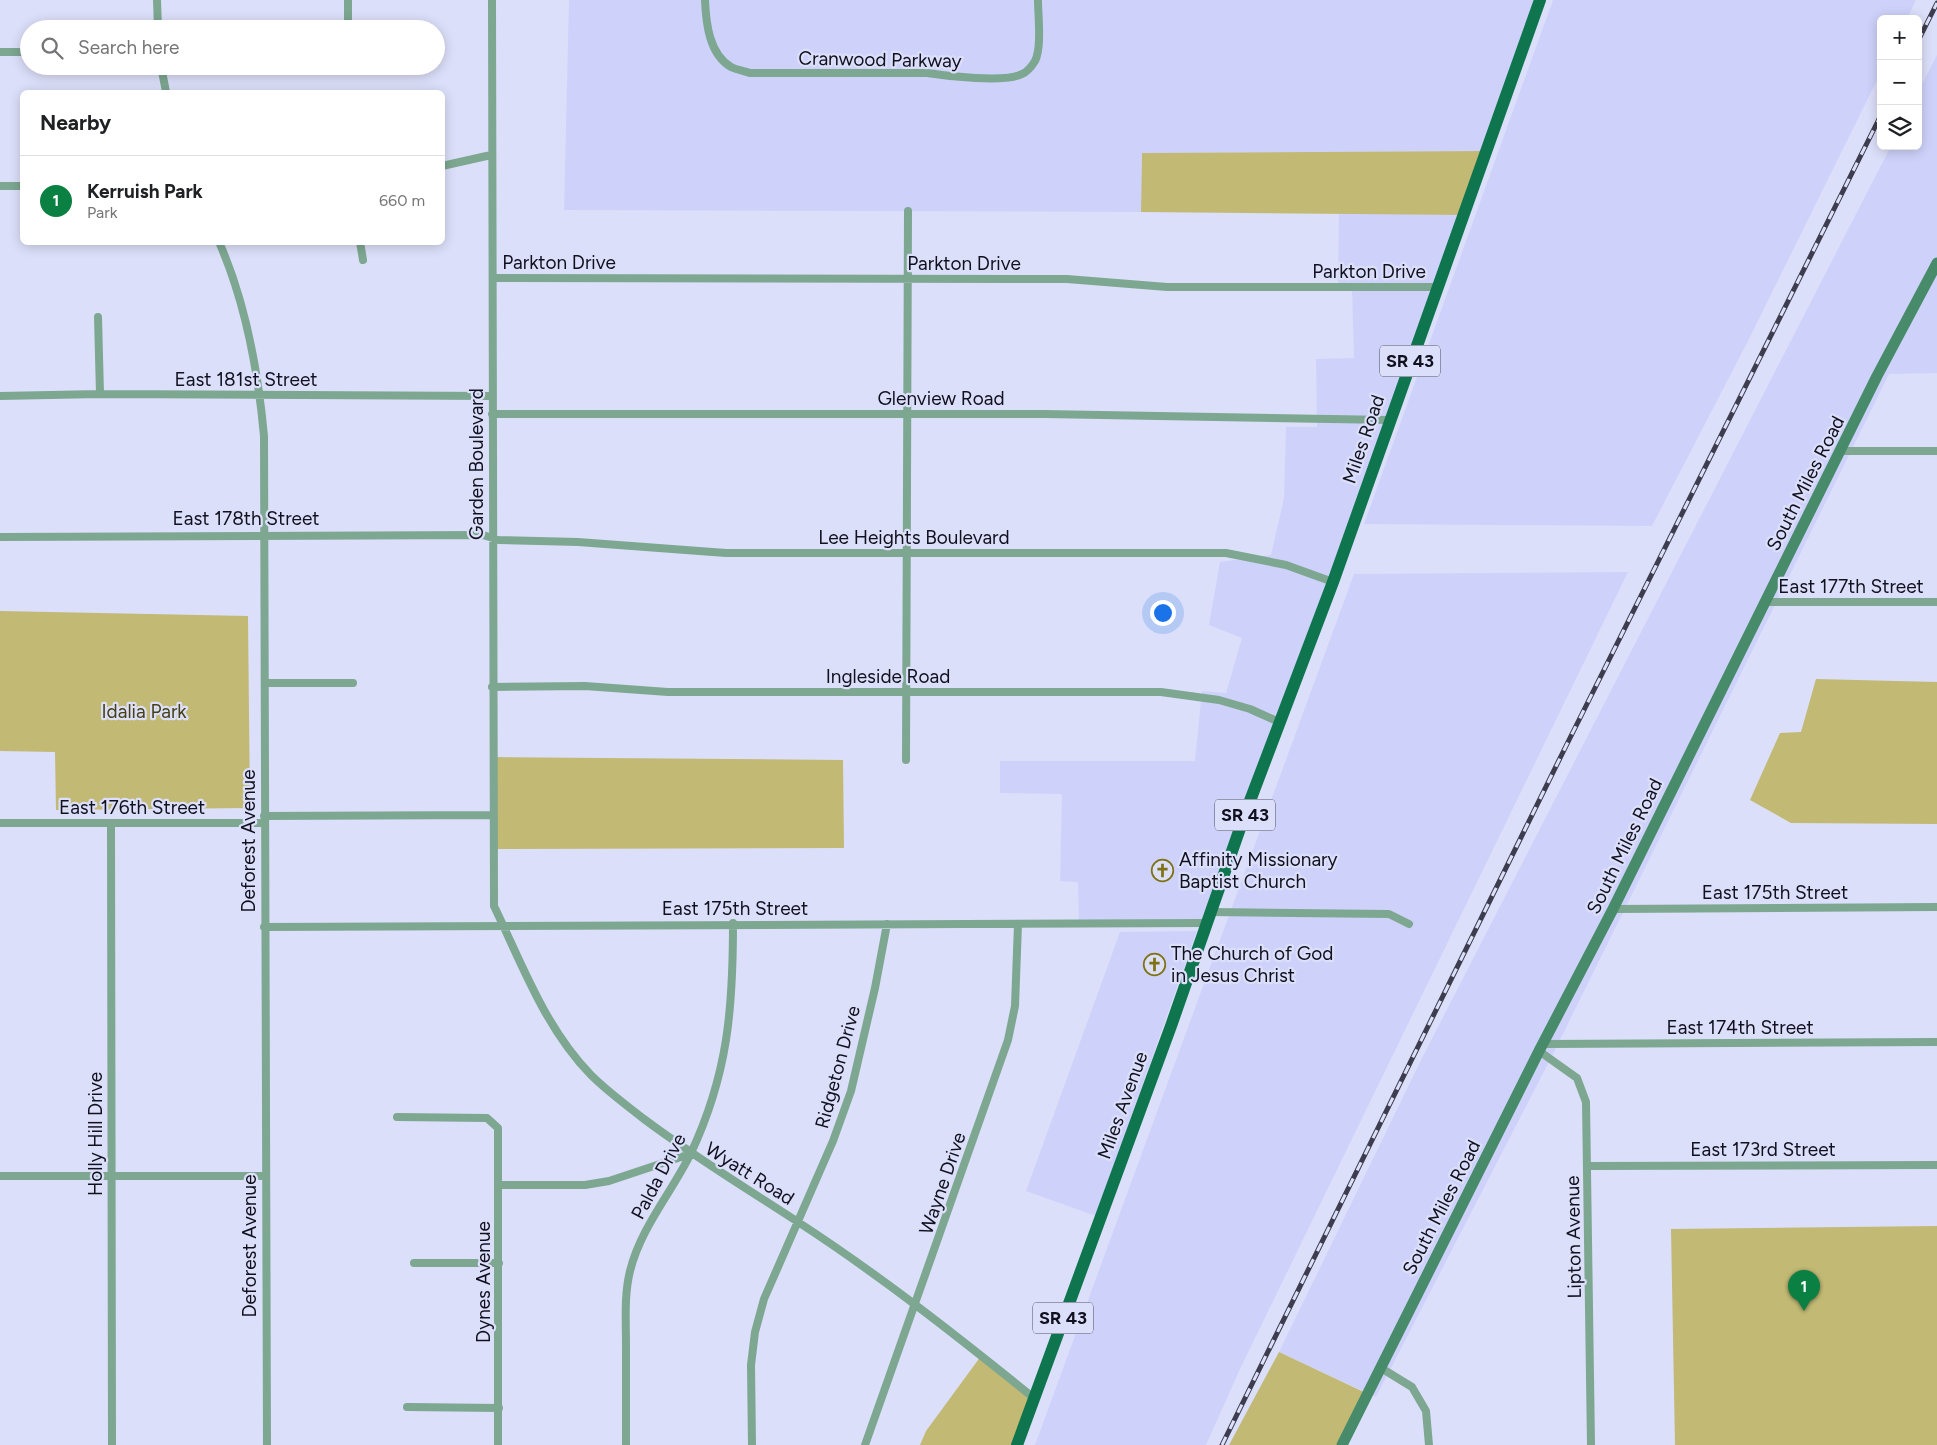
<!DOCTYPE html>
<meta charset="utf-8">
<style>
:root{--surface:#fff;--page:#f2f2f2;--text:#202124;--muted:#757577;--line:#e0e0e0;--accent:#0b8043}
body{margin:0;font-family:Figtree,sans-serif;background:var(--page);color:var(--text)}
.controls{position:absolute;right:15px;top:15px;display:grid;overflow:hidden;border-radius:8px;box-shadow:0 2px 12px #0003}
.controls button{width:45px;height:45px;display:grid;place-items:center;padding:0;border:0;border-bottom:1px solid var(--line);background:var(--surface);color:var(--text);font:25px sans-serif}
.you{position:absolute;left:1162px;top:612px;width:18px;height:18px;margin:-12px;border:4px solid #fff;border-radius:50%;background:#1a73e8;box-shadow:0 0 0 8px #1a73e833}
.badge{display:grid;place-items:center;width:32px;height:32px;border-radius:50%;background:var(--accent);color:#fff;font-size:16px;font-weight:700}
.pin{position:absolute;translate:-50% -41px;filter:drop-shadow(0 1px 2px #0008)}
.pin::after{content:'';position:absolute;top:26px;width:18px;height:15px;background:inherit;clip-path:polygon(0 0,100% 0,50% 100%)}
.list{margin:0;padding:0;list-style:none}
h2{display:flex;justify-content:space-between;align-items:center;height:65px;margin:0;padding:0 20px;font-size:21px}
h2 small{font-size:16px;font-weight:400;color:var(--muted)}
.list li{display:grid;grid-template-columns:32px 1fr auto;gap:15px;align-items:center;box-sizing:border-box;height:90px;padding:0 20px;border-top:1px solid var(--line)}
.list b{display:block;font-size:19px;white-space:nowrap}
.list p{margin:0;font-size:16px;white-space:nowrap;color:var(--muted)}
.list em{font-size:16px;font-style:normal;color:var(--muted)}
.icon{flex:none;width:28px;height:28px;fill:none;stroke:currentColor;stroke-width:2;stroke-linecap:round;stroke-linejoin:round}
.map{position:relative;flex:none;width:1937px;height:1445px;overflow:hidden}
.search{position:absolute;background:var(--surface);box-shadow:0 2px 12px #0003;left:20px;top:20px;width:425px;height:55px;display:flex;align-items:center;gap:12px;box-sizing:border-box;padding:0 18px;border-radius:28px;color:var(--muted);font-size:19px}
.panel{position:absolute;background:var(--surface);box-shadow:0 2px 12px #0003;left:20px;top:90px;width:425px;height:155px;border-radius:8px}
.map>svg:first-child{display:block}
.built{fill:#ced2fa}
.green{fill:#c2b974}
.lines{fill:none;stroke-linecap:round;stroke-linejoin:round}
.street{stroke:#7da791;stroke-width:8}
.secondary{stroke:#488b6a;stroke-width:11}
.primary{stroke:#0e754f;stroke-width:12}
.rail-casing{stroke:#3d3d4f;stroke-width:5}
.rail{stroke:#dcdff9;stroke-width:3;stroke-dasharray:9;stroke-linecap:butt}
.labels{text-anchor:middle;stroke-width:4.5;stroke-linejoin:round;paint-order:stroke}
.shield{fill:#dcdff9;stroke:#4d4e60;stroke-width:1}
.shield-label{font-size:18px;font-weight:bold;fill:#10101f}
.street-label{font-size:19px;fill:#10101f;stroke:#dcdff9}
.park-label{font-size:19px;fill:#453f13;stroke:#dcdff9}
.poi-label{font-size:19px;fill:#10101f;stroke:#dcdff9;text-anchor:start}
</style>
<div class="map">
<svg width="1937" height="1445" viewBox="0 0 1937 1445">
<rect width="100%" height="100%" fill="#dcdff9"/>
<path class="built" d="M569,0H1540L1485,151L1142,153L1141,212L564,210Z
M1553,0H1916L1907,19H1881V72L1748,341L1652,526L1364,524Z
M1937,55V373L1889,374L1554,1052L1376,1397L1279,1352L1421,1060L1891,146H1918V92Z
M1339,213L1462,215L1207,923L1079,924L1078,882L1060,881L1062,794L1000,793V761H1195L1202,691L1226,693L1242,638L1209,625L1220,562L1271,555L1284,498L1286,427H1317L1316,359L1354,358L1352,288L1338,287Z
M1628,572L1240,1369L1206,1445H1035L1354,574Z
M1197,931L1096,1216L1026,1191L1120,932Z"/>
<path class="green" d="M1485,151L1462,215L1141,212L1142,153Z
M0,611L248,616L250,808L56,810L55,752L0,751Z
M1816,679L1937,682V824L1791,823L1750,800L1780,733L1801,732Z
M492,757L843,760L844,848L493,849Z
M1937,1226V1445H1675L1671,1229Z
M1279,1352L1368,1394L1342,1445H1229Z
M981,1356L1034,1398L1017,1445H920L926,1431Z"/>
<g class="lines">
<path class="street" d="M157,0L158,29
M348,0V29
M492,0L494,906C522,964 545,1028 591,1075C607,1091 626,1105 644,1119C693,1156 746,1188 798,1222C881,1276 957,1336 1034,1398
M705,0C706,23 709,54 731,67C737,70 745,71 750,73H927C946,76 1006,83 1022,74C1027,72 1032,66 1035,61C1042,47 1038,16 1038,0
M0,52H29
M161,66L166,92
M442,166L491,155
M0,186H22
M219,242C246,303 258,370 264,436L267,1445
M360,242L363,260
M493,278L1067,279L1167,287H1436
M98,317L100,394
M0,396L100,394L492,396
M492,414H1044L1390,420
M1841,451H1937
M0,537L483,535L499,540L578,542L726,553H1226L1286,565L1333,582
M1764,602H1937
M266,683H353
M492,687L585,686L668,692H1161L1219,700L1250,709L1279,722
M906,760L908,211
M264,816L492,815
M0,823H264
M111,823L112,1445
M1613,909L1937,907
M1210,912L1389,914L1409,924
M264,927L1207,923
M1544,1044L1937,1042
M1539,1051L1577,1078L1586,1102L1591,1445
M397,1117L487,1118L498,1128V1445
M1588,1166L1937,1165
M0,1176H265
M499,1185H585L609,1181L690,1154
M414,1263H499
M1381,1368L1412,1387L1426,1411L1429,1445
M407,1407L499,1408
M626,1445C626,1412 626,1379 626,1346C626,1321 624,1295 630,1271C641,1227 672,1192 691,1153C728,1074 733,1009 733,923
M752,1445L751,1365L755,1332L764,1299L833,1141L851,1091L875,988L887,924
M865,1445L1008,1040L1015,1006L1018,924"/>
<path class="secondary" d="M1342,1445L1539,1051L1613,909L1877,376L1937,263"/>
<path class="primary" d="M1017,1445L1171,1026L1245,814L1333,582L1540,0"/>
<defs>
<path id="rail" d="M1918,41L1937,3
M1222,1445L1566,746L1881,115"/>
</defs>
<use href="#rail" class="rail-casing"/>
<use href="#rail" class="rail"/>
</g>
<defs>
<symbol id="church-ring" viewBox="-11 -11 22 22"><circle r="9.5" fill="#dcdff9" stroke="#7e7213" stroke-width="1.5"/><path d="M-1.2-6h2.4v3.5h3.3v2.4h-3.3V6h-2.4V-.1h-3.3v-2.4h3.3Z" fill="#7e7213"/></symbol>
</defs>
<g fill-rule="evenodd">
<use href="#church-ring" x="1150" y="858" width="25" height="25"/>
<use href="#church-ring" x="1142" y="952" width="25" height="25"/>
</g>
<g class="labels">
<g class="shield">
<rect x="1380" y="345.5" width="60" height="31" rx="4"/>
<rect x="1215" y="799.5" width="60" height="31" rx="4"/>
<rect x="1033" y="1302.5" width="60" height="31" rx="4"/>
</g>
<g class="shield-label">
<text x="1410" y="367">SR 43</text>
<text x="1245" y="821">SR 43</text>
<text x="1063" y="1324">SR 43</text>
</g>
<g class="street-label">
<text transform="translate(880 59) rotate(1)" y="7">Cranwood Parkway</text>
<text x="559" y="269">Parkton Drive</text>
<text x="964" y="270">Parkton Drive</text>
<text x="1369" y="278">Parkton Drive</text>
<text x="246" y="386">East 181st Street</text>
<text x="941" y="405">Glenview Road</text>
<text transform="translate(1363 439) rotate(-71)" y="7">Miles Road</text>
<text transform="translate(476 464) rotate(-90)" y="7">Garden Boulevard</text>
<text transform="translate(1805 483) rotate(-63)" y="7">South Miles Road</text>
<text x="246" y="525">East 178th Street</text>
<text x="914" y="544">Lee Heights Boulevard</text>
<text x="1851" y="593">East 177th Street</text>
<text x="888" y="683">Ingleside Road</text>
<text x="132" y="814">East 176th Street</text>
<text transform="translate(248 841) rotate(-90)" y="7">Deforest Avenue</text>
<text transform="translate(1624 846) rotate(-64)" y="7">South Miles Road</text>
<text x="1775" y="899">East 175th Street</text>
<text x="735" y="915">East 175th Street</text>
<text x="1740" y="1034">East 174th Street</text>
<text transform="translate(837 1067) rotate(-75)" y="7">Ridgeton Drive</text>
<text transform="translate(1122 1105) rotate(-70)" y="7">Miles Avenue</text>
<text transform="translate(95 1134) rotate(-90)" y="7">Holly Hill Drive</text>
<text x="1763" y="1156">East 173rd Street</text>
<text transform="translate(750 1173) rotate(32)" y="7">Wyatt Road</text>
<text transform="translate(658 1176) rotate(-62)" y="7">Palda Drive</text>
<text transform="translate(942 1183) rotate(-71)" y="7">Wayne Drive</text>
<text transform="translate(1441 1207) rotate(-63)" y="7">South Miles Road</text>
<text transform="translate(1573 1237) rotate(-91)" y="7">Lipton Avenue</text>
<text transform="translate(249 1246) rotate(-90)" y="7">Deforest Avenue</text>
<text transform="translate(483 1282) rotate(-90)" y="7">Dynes Avenue</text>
</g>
<g class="park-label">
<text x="144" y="718">Idalia Park</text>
</g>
<g class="poi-label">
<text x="1179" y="866">Affinity Missionary<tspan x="1179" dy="22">Baptist Church</tspan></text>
<text x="1171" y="960">The Church of God<tspan x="1171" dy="22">in Jesus Christ</tspan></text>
</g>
</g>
</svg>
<div class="controls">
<button>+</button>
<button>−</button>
<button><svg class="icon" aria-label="layers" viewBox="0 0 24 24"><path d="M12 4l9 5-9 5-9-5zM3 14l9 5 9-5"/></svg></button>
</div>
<div class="you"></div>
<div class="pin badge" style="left:1804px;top:1311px">1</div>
<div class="search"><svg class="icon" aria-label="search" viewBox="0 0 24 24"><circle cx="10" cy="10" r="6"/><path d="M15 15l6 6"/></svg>Search here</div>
<section class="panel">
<h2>Nearby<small></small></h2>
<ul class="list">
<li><span class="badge">1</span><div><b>Kerruish Park</b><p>Park</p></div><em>660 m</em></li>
</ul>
</section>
</div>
